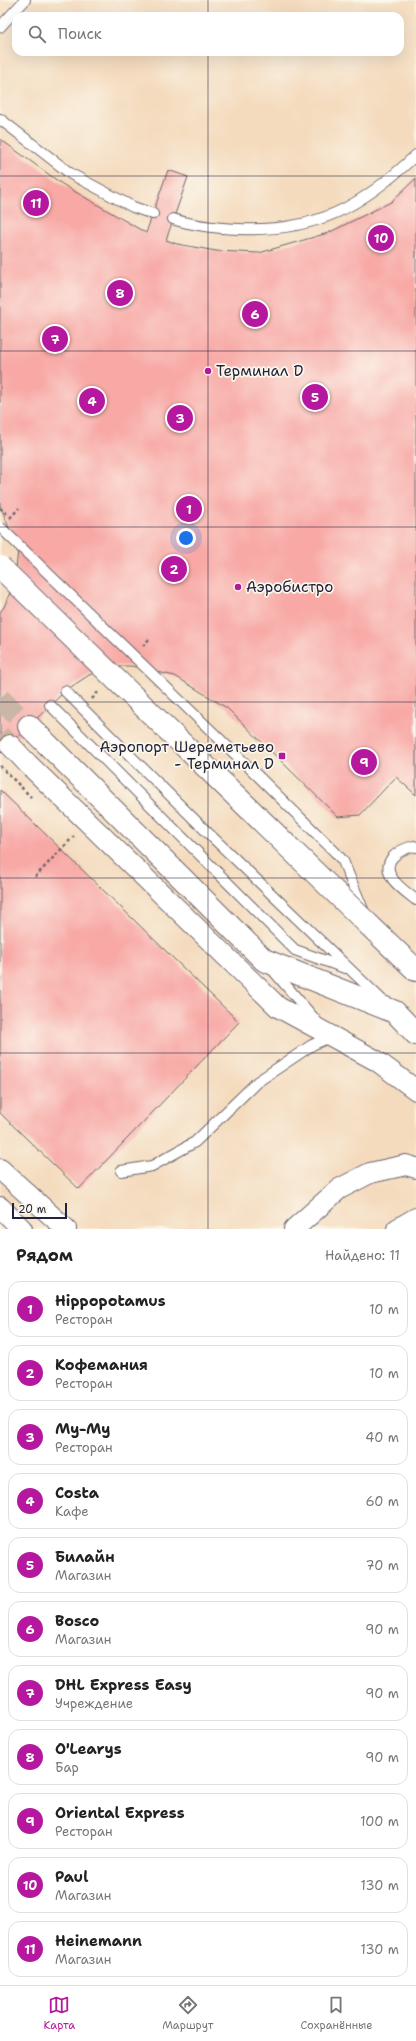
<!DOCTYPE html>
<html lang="ru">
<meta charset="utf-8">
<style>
:root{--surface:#fff;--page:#f6f6f6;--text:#222;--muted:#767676;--line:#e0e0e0;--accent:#b5179e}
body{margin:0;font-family:"Shantell Sans",sans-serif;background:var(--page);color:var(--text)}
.scale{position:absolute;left:12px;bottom:10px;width:55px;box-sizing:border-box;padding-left:4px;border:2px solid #22223b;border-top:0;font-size:11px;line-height:14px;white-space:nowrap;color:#22223b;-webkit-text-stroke:3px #fbf7ec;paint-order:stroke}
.you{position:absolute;left:186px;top:538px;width:14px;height:14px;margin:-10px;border:3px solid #fff;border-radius:50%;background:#1a73e8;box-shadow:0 0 0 6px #1a73e833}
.badge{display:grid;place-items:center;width:26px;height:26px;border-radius:50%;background:var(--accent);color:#fff;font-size:13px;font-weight:700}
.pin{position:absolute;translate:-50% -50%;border:2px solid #fff;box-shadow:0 1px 4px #0006}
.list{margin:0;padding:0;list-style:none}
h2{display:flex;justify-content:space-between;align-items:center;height:52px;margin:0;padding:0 16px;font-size:17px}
h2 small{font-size:13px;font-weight:400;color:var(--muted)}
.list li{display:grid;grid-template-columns:26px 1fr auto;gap:12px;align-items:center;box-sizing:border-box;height:56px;margin:0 8px 8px;padding:0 8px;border:1px solid var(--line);border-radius:12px}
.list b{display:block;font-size:15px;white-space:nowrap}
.list p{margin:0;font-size:13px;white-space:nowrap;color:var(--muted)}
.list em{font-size:13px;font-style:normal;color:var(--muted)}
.icon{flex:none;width:22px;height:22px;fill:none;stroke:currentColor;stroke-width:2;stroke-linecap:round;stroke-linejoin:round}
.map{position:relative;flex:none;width:416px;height:1229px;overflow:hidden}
.search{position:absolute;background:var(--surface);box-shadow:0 4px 16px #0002;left:12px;right:12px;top:12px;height:44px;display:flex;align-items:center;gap:10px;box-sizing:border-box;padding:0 14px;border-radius:12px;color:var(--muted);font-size:15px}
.sheet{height:756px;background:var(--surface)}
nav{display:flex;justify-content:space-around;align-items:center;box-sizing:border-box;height:56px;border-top:1px solid var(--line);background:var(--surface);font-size:11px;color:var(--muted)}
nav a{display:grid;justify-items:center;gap:2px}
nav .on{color:var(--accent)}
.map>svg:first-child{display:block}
.building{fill:#f8a9a6}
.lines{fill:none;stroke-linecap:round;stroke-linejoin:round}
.street-tunnel{stroke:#cab6a4;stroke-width:20;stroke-dasharray:20 10;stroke-linecap:butt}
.secondary-tunnel{stroke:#cab6a4;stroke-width:22;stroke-dasharray:22 11;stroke-linecap:butt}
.lane-casing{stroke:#6c6369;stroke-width:12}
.street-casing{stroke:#6c6369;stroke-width:22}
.secondary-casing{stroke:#6c6369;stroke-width:24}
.path{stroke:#6c6369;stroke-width:2.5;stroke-dasharray:3 3;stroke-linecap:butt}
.lane{stroke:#fff;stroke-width:10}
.street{stroke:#fff;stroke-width:20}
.secondary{stroke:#fff;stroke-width:22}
.lane-bridge-casing{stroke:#6c6369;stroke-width:12;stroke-linecap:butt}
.secondary-bridge-casing{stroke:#6c6369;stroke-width:24;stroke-linecap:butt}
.lane-bridge{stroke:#fff;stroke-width:10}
.secondary-bridge{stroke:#fff;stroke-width:22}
.grid{fill:none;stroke:#22223b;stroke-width:1;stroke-opacity:0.55}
.poi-dot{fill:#b5179e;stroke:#fbf7ec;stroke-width:1.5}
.labels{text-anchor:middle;stroke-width:3.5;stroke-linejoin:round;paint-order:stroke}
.poi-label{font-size:15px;fill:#22223b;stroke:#fbf7ec;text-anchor:start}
</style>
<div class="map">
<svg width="416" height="1229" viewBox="0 0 416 1229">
<rect width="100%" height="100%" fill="#fbf7ec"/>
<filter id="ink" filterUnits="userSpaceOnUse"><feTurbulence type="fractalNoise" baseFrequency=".025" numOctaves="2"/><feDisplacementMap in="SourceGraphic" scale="8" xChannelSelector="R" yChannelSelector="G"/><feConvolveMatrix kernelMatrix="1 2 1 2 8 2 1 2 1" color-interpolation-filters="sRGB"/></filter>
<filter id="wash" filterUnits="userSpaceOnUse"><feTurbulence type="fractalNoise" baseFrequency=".012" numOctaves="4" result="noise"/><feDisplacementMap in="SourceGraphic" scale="16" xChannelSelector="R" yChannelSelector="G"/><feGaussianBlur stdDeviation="0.9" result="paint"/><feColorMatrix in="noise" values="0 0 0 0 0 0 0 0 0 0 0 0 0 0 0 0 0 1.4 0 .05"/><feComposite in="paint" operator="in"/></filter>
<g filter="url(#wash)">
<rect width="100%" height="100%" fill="#f4dbbe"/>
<g id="blocks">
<path class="building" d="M0,139L62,184L146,233L168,170L188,177L166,240L177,244L216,251L259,253L328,233L391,202L416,178V795L396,777L360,815L338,817L227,708L175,676L131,666H115L89,675L65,691L0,754V612L4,607L15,580L18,550L0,505Z
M0,790L239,1022L79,1189L0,1113Z"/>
</g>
</g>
<g filter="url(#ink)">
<use href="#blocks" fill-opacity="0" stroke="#6c6369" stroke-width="1"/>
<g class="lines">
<path class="street-tunnel" d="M0,735L10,745"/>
<path class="secondary-tunnel" d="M0,699L29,726"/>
<defs>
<path id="lane" d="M0,27L25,0
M0,119L71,174L133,207L153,214
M173,219C194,226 217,228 239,229C317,232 361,207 416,155
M65,691L207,832L383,1001
M50,705L295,950L345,968
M260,778L335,852L343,861L364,912
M416,847L414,846C405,848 398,851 392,858C379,875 405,891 416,900
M272,969L317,1022
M121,1171L152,1166L195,1142L257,1082L312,1045L330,1037L329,1036"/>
<path id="street" d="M10,745L28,764L278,1007L377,1061L416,1090
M0,1169L66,1229
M0,1207L22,1229
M294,1229L339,1189L370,1173L406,1165L416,1168
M397,1229L416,1218"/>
<path id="secondary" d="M29,726L264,960L395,1012L416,1034
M369,925L416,970"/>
</defs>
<use href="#lane" class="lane-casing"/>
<use href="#street" class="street-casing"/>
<use href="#secondary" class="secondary-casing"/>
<path class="path" d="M0,508L7,514
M10,518L19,508
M143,646L150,638
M92,699L99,691
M0,766L31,797
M35,877L74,836"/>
<use href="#lane" class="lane"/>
<use href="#street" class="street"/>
<use href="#secondary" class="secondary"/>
<defs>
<path id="lane-bridge" d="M0,527L260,778"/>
<path id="secondary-bridge" d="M0,567L369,925"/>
</defs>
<use href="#lane-bridge" class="lane-bridge-casing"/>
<use href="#secondary-bridge" class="secondary-bridge-casing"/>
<use href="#lane-bridge" class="lane-bridge"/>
<use href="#secondary-bridge" class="secondary-bridge"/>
</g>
</g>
<path class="grid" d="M208,0V16M208,52V1229M0,176H416M0,351H416M0,527H416M0,702H416M0,878H416M0,1053H416"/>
<g class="poi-dot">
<circle cx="208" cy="371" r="4"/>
<circle cx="238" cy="587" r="4"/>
<rect x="278" y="752" width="8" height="8" rx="2"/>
</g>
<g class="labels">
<g class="poi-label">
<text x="216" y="376">Терминал D</text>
<text x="246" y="592">Аэробистро</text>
<text x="274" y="752" text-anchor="end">Аэропорт Шереметьево<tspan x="274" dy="17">- Терминал D</tspan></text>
</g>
</g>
</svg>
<div class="scale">20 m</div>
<div class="you"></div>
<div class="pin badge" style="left:189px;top:509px">1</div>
<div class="pin badge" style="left:174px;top:569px">2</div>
<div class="pin badge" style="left:180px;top:418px">3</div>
<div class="pin badge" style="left:92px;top:401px">4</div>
<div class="pin badge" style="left:315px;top:397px">5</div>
<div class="pin badge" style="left:255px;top:314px">6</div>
<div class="pin badge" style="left:55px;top:339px">7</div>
<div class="pin badge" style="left:120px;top:293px">8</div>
<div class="pin badge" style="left:364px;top:762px">9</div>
<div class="pin badge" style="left:381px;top:238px">10</div>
<div class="pin badge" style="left:36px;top:203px">11</div>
<div class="search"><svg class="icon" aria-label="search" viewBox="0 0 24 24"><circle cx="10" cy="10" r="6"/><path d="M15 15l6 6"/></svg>Поиск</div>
</div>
<section class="sheet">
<h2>Рядом<small>Найдено: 11</small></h2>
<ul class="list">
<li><span class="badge">1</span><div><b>Hippopotamus</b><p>Ресторан</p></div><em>10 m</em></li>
<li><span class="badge">2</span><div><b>Кофемания</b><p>Ресторан</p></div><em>10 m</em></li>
<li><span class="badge">3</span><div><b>Му-Му</b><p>Ресторан</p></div><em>40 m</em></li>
<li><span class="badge">4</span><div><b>Costa</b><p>Кафе</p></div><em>60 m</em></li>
<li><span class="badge">5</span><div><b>Билайн</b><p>Магазин</p></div><em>70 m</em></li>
<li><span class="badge">6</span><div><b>Bosco</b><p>Магазин</p></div><em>90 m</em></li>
<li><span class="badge">7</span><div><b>DHL Express Easy</b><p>Учреждение</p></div><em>90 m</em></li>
<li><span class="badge">8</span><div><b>O'Learys</b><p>Бар</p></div><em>90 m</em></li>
<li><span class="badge">9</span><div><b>Oriental Express</b><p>Ресторан</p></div><em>100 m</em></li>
<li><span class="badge">10</span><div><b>Paul</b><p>Магазин</p></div><em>130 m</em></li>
<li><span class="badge">11</span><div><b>Heinemann</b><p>Магазин</p></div><em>130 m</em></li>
</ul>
</section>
<nav>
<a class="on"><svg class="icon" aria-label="map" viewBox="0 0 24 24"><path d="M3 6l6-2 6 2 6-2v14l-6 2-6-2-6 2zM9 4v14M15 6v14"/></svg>Карта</a>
<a><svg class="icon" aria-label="directions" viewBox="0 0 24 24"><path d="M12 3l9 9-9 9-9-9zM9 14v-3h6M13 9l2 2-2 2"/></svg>Маршрут</a>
<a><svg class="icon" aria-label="saved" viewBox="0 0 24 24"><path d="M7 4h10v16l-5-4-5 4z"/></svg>Сохранённые</a>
</nav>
